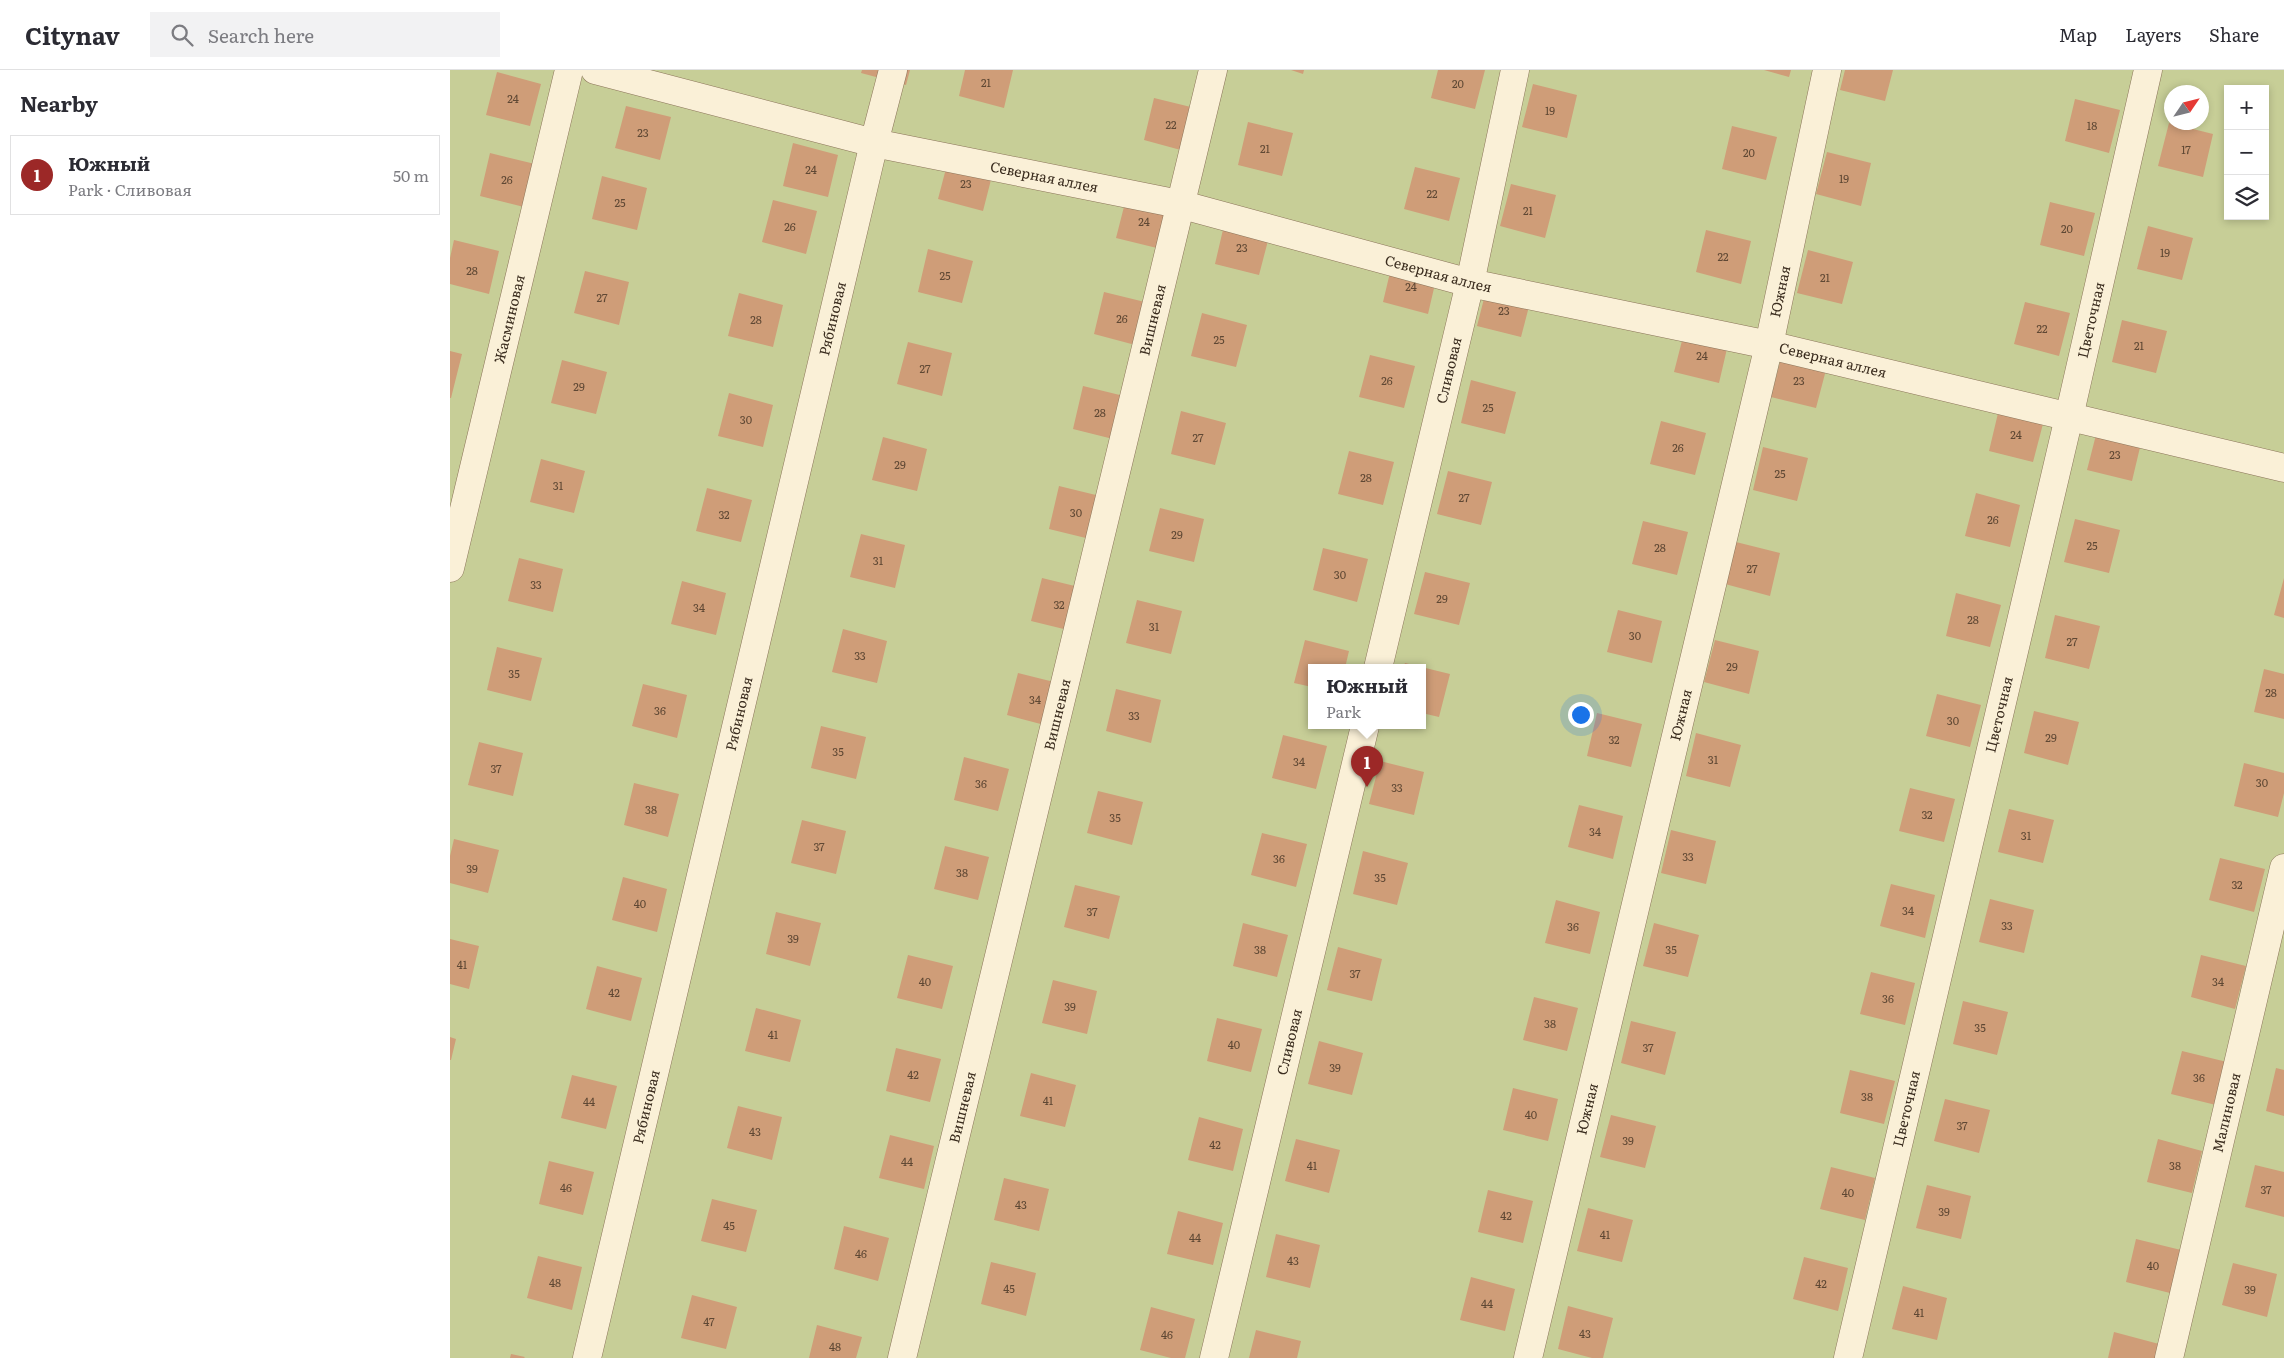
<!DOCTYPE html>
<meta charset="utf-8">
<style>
:root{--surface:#fff;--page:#f2f2f3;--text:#2b2b33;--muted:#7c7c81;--line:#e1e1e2;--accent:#9c2827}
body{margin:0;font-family:Literata,serif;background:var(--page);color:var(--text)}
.controls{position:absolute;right:15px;top:15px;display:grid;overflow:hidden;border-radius:0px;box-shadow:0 2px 8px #0003}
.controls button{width:45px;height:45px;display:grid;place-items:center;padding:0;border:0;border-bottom:1px solid var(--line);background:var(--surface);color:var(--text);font:25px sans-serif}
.compass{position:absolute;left:1714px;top:15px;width:45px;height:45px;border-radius:50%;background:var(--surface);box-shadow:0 2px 8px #0003;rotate:55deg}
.you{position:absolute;left:1130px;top:644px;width:18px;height:18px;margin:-12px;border:4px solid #fff;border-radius:50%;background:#1a73e8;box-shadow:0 0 0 8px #1a73e833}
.badge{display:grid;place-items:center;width:32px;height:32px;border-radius:50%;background:var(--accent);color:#fff;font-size:16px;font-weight:700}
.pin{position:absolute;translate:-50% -41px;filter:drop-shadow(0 1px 2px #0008)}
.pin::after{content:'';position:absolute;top:26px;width:18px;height:15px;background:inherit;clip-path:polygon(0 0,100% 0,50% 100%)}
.popup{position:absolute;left:858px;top:594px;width:118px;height:65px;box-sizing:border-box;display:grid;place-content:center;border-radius:0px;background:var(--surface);filter:drop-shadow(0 1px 4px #0005);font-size:16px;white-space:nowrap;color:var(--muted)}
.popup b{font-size:19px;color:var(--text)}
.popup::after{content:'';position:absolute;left:50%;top:100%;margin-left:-10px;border:10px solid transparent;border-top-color:var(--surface)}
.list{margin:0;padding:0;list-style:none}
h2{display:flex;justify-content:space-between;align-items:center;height:65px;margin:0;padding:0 20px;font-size:21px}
h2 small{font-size:16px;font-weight:400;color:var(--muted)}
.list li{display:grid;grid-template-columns:32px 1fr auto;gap:15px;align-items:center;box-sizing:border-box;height:80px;margin:0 10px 10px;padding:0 10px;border:1px solid var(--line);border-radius:0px}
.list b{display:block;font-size:19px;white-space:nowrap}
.list p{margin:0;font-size:16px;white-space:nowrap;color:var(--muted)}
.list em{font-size:16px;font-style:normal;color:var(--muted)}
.icon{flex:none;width:28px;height:28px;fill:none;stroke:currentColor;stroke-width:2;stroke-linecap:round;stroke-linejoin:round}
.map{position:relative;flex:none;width:1834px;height:1288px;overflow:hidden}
header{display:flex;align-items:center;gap:30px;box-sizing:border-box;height:70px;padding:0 25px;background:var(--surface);border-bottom:1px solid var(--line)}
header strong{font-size:24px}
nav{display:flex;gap:28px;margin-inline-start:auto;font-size:18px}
.search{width:350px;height:45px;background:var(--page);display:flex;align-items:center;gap:12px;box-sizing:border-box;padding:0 18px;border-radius:0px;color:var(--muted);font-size:19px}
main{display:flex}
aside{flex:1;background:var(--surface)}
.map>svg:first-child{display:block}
.green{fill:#c7ce97;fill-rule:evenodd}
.building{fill:#cf9d78}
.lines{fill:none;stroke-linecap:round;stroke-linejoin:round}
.street-casing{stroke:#8b7459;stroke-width:29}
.street{stroke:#faf0d7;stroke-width:28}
.labels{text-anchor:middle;stroke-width:4;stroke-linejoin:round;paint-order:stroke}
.number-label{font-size:11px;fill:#5f4834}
.street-label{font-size:14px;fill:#3a2c1e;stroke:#f7edd3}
</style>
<header>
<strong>Citynav</strong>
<div class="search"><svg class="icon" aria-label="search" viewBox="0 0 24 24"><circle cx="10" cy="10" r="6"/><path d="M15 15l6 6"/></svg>Search here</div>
<nav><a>Map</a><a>Layers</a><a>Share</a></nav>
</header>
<main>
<aside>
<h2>Nearby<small></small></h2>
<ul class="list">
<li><span class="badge">1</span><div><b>Южный</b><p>Park · Сливовая</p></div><em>50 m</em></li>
</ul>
</aside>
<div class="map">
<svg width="1834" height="1288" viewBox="0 0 1834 1288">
<rect width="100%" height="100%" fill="#f0e3c4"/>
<path class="green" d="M0,0H1834V1288H0ZM1778,19H1815V146H1778ZM1722,22H1752V52H1722ZM862,598H972V656H862Z"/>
<path class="building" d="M412,0H460L456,15L411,3Z
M515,0H563L554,38L509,26Z
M841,0H854L853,4Z
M988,0H1035L1025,39L981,28Z
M1314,0H1341L1339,7Z
M1395,0H1443L1435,31L1390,20Z
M47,2L91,14L80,56L36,45Z
M1083,14L1127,25L1117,68L1072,57Z
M704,28L749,39L738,82L694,70Z
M1625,29L1670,40L1659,83L1615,71Z
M176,36L221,47L210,90L165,78Z
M798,52L843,63L832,106L788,95Z
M1719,53L1763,64L1753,107L1708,96Z
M1282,56L1327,67L1316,110L1272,99Z
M343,73L388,85L378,127L333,116Z
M1377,82L1421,93L1411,136L1366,124Z
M40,83L85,94L74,137L30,126Z
M499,87L544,98L533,141L488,129Z
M965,97L1010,108L999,151L954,139Z
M152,106L197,118L187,160L142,149Z
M1061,114L1106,125L1095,168L1050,156Z
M677,125L722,137L711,179L666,168Z
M323,130L367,141L356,184L312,172Z
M1600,132L1645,143L1634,186L1590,175Z
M775,151L820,163L809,205L765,194Z
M1698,156L1743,168L1732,210L1687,199Z
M1256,160L1301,171L1291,214L1246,202Z
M4,170L49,181L39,224L0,214V188Z
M478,179L523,191L512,233L468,222Z
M1358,180L1403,192L1392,234L1347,223Z
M943,190L988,201L978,244L933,232Z
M135,201L179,212L169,255L124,243Z
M1038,213L1082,225L1071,267L1027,256Z
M654,222L699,233L689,276L644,264Z
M289,223L333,235L323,277L278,266Z
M1575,232L1620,243L1609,286L1564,274Z
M752,243L797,255L786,297L741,286Z
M1672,250L1717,261L1706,303L1662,292Z
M1235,259L1279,270L1269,313L1224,302Z
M458,272L502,283L492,326L447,314Z
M0,281L12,284L1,328H0Z
M1332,284L1377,296L1366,338L1321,327Z
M920,285L965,296L954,338L909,327Z
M112,290L157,302L146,344L101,333Z
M1021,310L1066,322L1055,364L1011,353Z
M633,316L678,327L667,370L623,359Z
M279,323L323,335L313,377L268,366Z
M1549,339L1594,350L1583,392L1539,381Z
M731,341L776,353L765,395L721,384Z
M1211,351L1256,363L1245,405L1200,394Z
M1648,357L1692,369L1682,411L1637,400Z
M433,367L477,379L467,421L422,410Z
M1313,377L1358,388L1347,431L1303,420Z
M899,381L944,392L933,435L888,424Z
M91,389L135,401L124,443L80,432Z
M998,401L1042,412L1031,455L987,444Z
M609,416L654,427L644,470L599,459Z
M257,418L302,430L291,472L246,461Z
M1526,423L1570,435L1560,477L1515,466Z
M710,438L754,449L744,492L699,481Z
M1625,449L1670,460L1659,503L1614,492Z
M1193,451L1238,462L1227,505L1182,494Z
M411,464L455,475L445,518L400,507Z
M1286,472L1330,483L1320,526L1275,514Z
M873,478L918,489L907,532L863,520Z
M69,488L113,499L103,542L58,531Z
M975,502L1020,513L1009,555L964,544Z
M592,508L637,519L626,562L581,551Z
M1834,508V548L1824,545Z
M232,511L276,523L266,565L221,554Z
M1506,523L1551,535L1540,577L1496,566Z
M687,530L732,541L721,584L676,573Z
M1168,540L1212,551L1202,593L1157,582Z
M1605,545L1650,556L1639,599L1595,588Z
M393,559L437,571L427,613L382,602Z
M855,570L899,581L895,598H862V617L844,613Z
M1265,570L1309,581L1299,624L1254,612Z
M47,577L92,588L81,631L37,620Z
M955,593L1000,604L989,647L972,643V598H953Z
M1814,599L1834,604V649L1804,642Z
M568,603L612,614L602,657L557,645Z
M193,614L237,625L227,668L182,656Z
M666,619L711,630L701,673L656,661Z
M1487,624L1531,635L1520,677L1476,666Z
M1584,641L1629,652L1618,695L1574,683Z
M1147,643L1192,654L1181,697L1137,686Z
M371,656L416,667L406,709L361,698Z
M1246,663L1291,675L1280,717L1236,706Z
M833,665L877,676L866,719L822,708Z
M29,672L73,683L63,726L18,715Z
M514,687L559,699L548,741L504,730Z
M930,691L974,702L964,745L919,734Z
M1794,693L1834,703V723L1828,747L1784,736Z
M184,713L229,724L218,767L174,755Z
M1460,718L1505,729L1494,772L1449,761Z
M648,721L693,732L682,775L637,763Z
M1129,735L1173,746L1163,789L1118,777Z
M1559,739L1604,750L1593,793L1548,782Z
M352,750L396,761L386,804L341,793Z
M1221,760L1266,771L1256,814L1211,803Z
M812,763L857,774L846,817L801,805Z
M4,769L49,780L38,823L0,813V786Z
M495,776L539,787L528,830L484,819Z
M913,781L958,793L947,835L903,824Z
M1770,788L1815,799L1804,842L1759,830Z
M173,807L217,819L207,862L162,850Z
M1441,814L1485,825L1475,868L1430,856Z
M625,815L670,826L659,869L614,857Z
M1540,829L1584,840L1574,883L1529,872Z
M1106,830L1150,842L1140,884L1095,873Z
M326,842L371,853L360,896L316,884Z
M793,853L838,865L827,907L783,896Z
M1204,853L1249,865L1238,907L1193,896Z
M0,869L29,876L19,919L0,914Z
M888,877L932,889L922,931L877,920Z
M458,885L503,896L492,939L447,928Z
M1751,885L1796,896L1785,939L1741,927Z
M147,896L192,908L181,951L136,939Z
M1421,902L1465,913L1455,955L1410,944Z
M603,910L647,921L637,964L592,953Z
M1084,927L1128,938L1117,981L1073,970Z
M1513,931L1558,942L1547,985L1503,974Z
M306,938L351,950L340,992L295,981Z
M767,948L812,959L801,1002L757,991Z
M1181,951L1226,962L1215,1005L1171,993Z
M0,967L6,969L1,990H0Z
M869,971L913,983L902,1025L858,1014Z
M446,978L491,989L480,1032L436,1021Z
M1732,981L1777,992L1766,1035L1721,1024Z
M1826,998L1834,1000V1046L1816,1041Z
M1400,1000L1445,1011L1434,1054L1390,1043Z
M581,1003L626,1015L615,1057L570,1046Z
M122,1005L167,1016L156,1059L111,1048Z
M1063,1018L1108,1029L1098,1071L1053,1060Z
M1495,1029L1540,1040L1529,1083L1484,1071Z
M288,1036L332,1047L322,1090L277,1078Z
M1161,1045L1206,1056L1195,1098L1150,1087Z
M749,1047L793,1059L783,1101L738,1090Z
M440,1065L484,1076L474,1119L429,1108Z
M846,1069L890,1080L879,1123L835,1111Z
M1708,1069L1752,1081L1742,1123L1697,1112Z
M99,1091L144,1102L133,1145L89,1134Z
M1805,1095L1834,1102V1147L1795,1137Z
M1381,1097L1425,1108L1415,1150L1370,1139Z
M554,1108L599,1119L589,1161L544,1150Z
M1477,1115L1521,1126L1511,1169L1466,1158Z
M1038,1120L1083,1131L1073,1173L1028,1162Z
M262,1129L307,1140L296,1182L251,1171Z
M1138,1138L1183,1150L1172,1192L1127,1181Z
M728,1141L773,1153L763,1195L717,1184Z
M394,1156L439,1168L428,1211L384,1199Z
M826,1164L870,1175L860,1218L816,1207Z
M1686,1169L1731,1180L1720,1223L1676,1212Z
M88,1186L132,1197L122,1240L77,1228Z
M1354,1187L1398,1198L1388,1241L1343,1229Z
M541,1192L586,1203L576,1246L531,1234Z
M1783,1193L1827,1204L1817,1247L1772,1235Z
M1021,1207L1065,1219L1055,1261L1010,1250Z
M1453,1216L1497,1228L1487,1270L1442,1259Z
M242,1225L287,1237L276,1279L231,1268Z
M1118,1236L1163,1248L1153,1288H1142L1108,1279Z
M701,1237L745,1249L735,1288H721L690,1280Z
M367,1255L412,1267L406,1288H359Z
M806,1260L851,1271L847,1288H799Z
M1664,1262L1709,1274L1705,1288H1658Z
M61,1284L75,1287L74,1288H60Z"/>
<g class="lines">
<defs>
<g id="street">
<path id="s1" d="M145,0L424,73L729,134L1020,213L1319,275L1834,398"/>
<path id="s2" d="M0,498L119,0"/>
<path id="s3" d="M928,598L1020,213L1065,0"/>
<path id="s4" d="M137,1288L424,73L443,0"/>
<path id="s5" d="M452,1288L763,0"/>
<path id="s6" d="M764,1288L915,656"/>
<path id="s7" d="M1078,1288L1319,275L1377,0"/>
<path id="s8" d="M1398,1288L1619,347L1698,0"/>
<path id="s9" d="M1719,1288L1834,798"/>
</g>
</defs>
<use href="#street" class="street-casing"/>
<use href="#street" class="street"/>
</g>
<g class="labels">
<g class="number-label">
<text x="536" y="17">21</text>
<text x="1008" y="18">20</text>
<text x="63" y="33">24</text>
<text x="1100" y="45">19</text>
<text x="721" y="59">22</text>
<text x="1642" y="60">18</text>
<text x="193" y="67">23</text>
<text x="815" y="83">21</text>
<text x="1736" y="84">17</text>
<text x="1299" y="87">20</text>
<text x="361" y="104">24</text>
<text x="1394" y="113">19</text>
<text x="57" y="114">26</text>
<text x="516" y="118">23</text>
<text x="982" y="128">22</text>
<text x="170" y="137">25</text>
<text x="1078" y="145">21</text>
<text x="694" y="156">24</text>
<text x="340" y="161">26</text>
<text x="1617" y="163">20</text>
<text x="792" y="182">23</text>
<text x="1715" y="187">19</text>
<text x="1273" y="191">22</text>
<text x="22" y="205">28</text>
<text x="495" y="210">25</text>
<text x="1375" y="212">21</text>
<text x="961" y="221">24</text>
<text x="152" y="232">27</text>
<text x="1054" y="245">23</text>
<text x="672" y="253">26</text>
<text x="306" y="254">28</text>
<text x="1592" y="263">22</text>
<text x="769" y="274">25</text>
<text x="1689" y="280">21</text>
<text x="1252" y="290">24</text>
<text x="475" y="303">27</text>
<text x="937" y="315">26</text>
<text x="1349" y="315">23</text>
<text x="129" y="321">29</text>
<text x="1038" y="342">25</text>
<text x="650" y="347">28</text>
<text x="296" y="354">30</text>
<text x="1566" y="369">24</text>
<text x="748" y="372">27</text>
<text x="1228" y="382">26</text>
<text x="1665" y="389">23</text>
<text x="450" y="399">29</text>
<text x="1330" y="408">25</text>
<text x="916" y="412">28</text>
<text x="108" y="420">31</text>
<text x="1014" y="432">27</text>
<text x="626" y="447">30</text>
<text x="274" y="449">32</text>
<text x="1543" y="454">26</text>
<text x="727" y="469">29</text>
<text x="1642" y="480">25</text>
<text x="1210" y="482">28</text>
<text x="428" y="495">31</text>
<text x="1302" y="503">27</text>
<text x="890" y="509">30</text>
<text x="86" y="519">33</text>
<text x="992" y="533">29</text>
<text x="609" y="539">32</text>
<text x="249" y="542">34</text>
<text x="1523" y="554">28</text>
<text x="704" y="561">31</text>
<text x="1185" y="570">30</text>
<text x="1622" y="576">27</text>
<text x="410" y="590">33</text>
<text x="1282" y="601">29</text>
<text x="64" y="608">35</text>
<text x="1821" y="627">28</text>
<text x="585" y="634">34</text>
<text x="210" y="645">36</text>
<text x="684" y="650">33</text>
<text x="1503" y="655">30</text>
<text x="1601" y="672">29</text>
<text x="1164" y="674">32</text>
<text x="388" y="686">35</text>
<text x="1263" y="694">31</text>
<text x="849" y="696">34</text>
<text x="46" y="703">37</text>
<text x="1812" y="717">30</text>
<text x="531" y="718">36</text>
<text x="947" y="722">33</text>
<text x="201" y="744">38</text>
<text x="1477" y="749">32</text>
<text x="665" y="752">35</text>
<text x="1145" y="766">34</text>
<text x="1576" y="770">31</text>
<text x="369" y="781">37</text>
<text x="1238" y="791">33</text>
<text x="829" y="793">36</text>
<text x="22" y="803">39</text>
<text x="512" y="807">38</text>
<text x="930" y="812">35</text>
<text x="1787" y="819">32</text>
<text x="190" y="838">40</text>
<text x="1458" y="845">34</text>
<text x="642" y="846">37</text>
<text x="1557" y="860">33</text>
<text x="1123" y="861">36</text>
<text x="343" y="873">39</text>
<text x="810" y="884">38</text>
<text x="1221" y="884">35</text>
<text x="12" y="899">41</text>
<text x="905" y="908">37</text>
<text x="475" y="916">40</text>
<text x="1768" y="916">34</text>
<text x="164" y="927">42</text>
<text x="1438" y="933">36</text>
<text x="620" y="941">39</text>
<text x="1100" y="958">38</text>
<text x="1530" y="962">35</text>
<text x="323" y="969">41</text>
<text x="784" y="979">40</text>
<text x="1198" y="982">37</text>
<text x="885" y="1002">39</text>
<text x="463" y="1009">42</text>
<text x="1749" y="1012">36</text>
<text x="1417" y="1031">38</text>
<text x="598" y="1035">41</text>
<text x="139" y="1036">44</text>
<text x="1081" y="1049">40</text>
<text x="1512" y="1060">37</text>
<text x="305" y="1066">43</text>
<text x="1178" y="1075">39</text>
<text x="765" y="1079">42</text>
<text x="457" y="1096">44</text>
<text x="862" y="1100">41</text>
<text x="1725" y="1100">38</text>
<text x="116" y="1122">46</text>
<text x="1816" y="1124">37</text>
<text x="1398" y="1127">40</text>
<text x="571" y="1139">43</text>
<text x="1494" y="1146">39</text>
<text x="1056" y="1150">42</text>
<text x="279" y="1160">45</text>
<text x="1155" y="1169">41</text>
<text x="745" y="1172">44</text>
<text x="411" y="1188">46</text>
<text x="843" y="1195">43</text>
<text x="1703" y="1200">40</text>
<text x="105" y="1217">48</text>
<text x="1371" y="1218">42</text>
<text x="559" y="1223">45</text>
<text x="1800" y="1224">39</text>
<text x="1037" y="1238">44</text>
<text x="1469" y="1247">41</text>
<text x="259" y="1256">47</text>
<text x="1135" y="1268">43</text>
<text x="717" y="1269">46</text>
<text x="385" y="1281">48</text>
</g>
<g class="street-label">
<text dy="5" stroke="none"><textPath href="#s1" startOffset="462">Северная аллея</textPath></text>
<text dy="5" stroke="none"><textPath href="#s1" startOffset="868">Северная аллея</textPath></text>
<text dy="5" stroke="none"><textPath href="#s7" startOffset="1096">Южная</textPath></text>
<text dy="5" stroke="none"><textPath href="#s2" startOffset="256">Жасминовая</textPath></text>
<text dy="5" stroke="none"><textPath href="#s4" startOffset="1068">Рябиновая</textPath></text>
<text dy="5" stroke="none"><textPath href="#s5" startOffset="1068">Вишневая</textPath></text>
<text dy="5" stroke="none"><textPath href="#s8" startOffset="1066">Цветочная</textPath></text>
<text dy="5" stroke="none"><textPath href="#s1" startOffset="1272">Северная аллея</textPath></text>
<text dy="5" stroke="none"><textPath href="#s3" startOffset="306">Сливовая</textPath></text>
<text dy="5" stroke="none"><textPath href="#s4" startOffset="662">Рябиновая</textPath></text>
<text dy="5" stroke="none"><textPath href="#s5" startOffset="662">Вишневая</textPath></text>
<text dy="5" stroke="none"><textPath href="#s8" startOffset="661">Цветочная</textPath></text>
<text dy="5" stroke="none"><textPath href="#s7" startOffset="661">Южная</textPath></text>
<text dy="5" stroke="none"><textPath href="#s6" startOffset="325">Сливовая</textPath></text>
<text dy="5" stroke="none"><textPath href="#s4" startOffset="258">Рябиновая</textPath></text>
<text dy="5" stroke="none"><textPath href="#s5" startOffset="258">Вишневая</textPath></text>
<text dy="5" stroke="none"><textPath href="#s7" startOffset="256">Южная</textPath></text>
<text dy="5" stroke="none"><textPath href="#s8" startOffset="256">Цветочная</textPath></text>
<text dy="5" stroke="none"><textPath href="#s9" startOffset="252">Малиновая</textPath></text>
</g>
</g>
</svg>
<div class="controls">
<button>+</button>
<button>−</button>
<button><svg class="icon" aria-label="layers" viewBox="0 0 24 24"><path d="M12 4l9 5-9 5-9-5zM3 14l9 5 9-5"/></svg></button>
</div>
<svg class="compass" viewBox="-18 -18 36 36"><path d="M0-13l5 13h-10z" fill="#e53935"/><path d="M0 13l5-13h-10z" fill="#7c7c81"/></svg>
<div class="you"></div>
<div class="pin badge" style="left:917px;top:717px">1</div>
<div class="popup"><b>Южный</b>Park</div>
</div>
</main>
